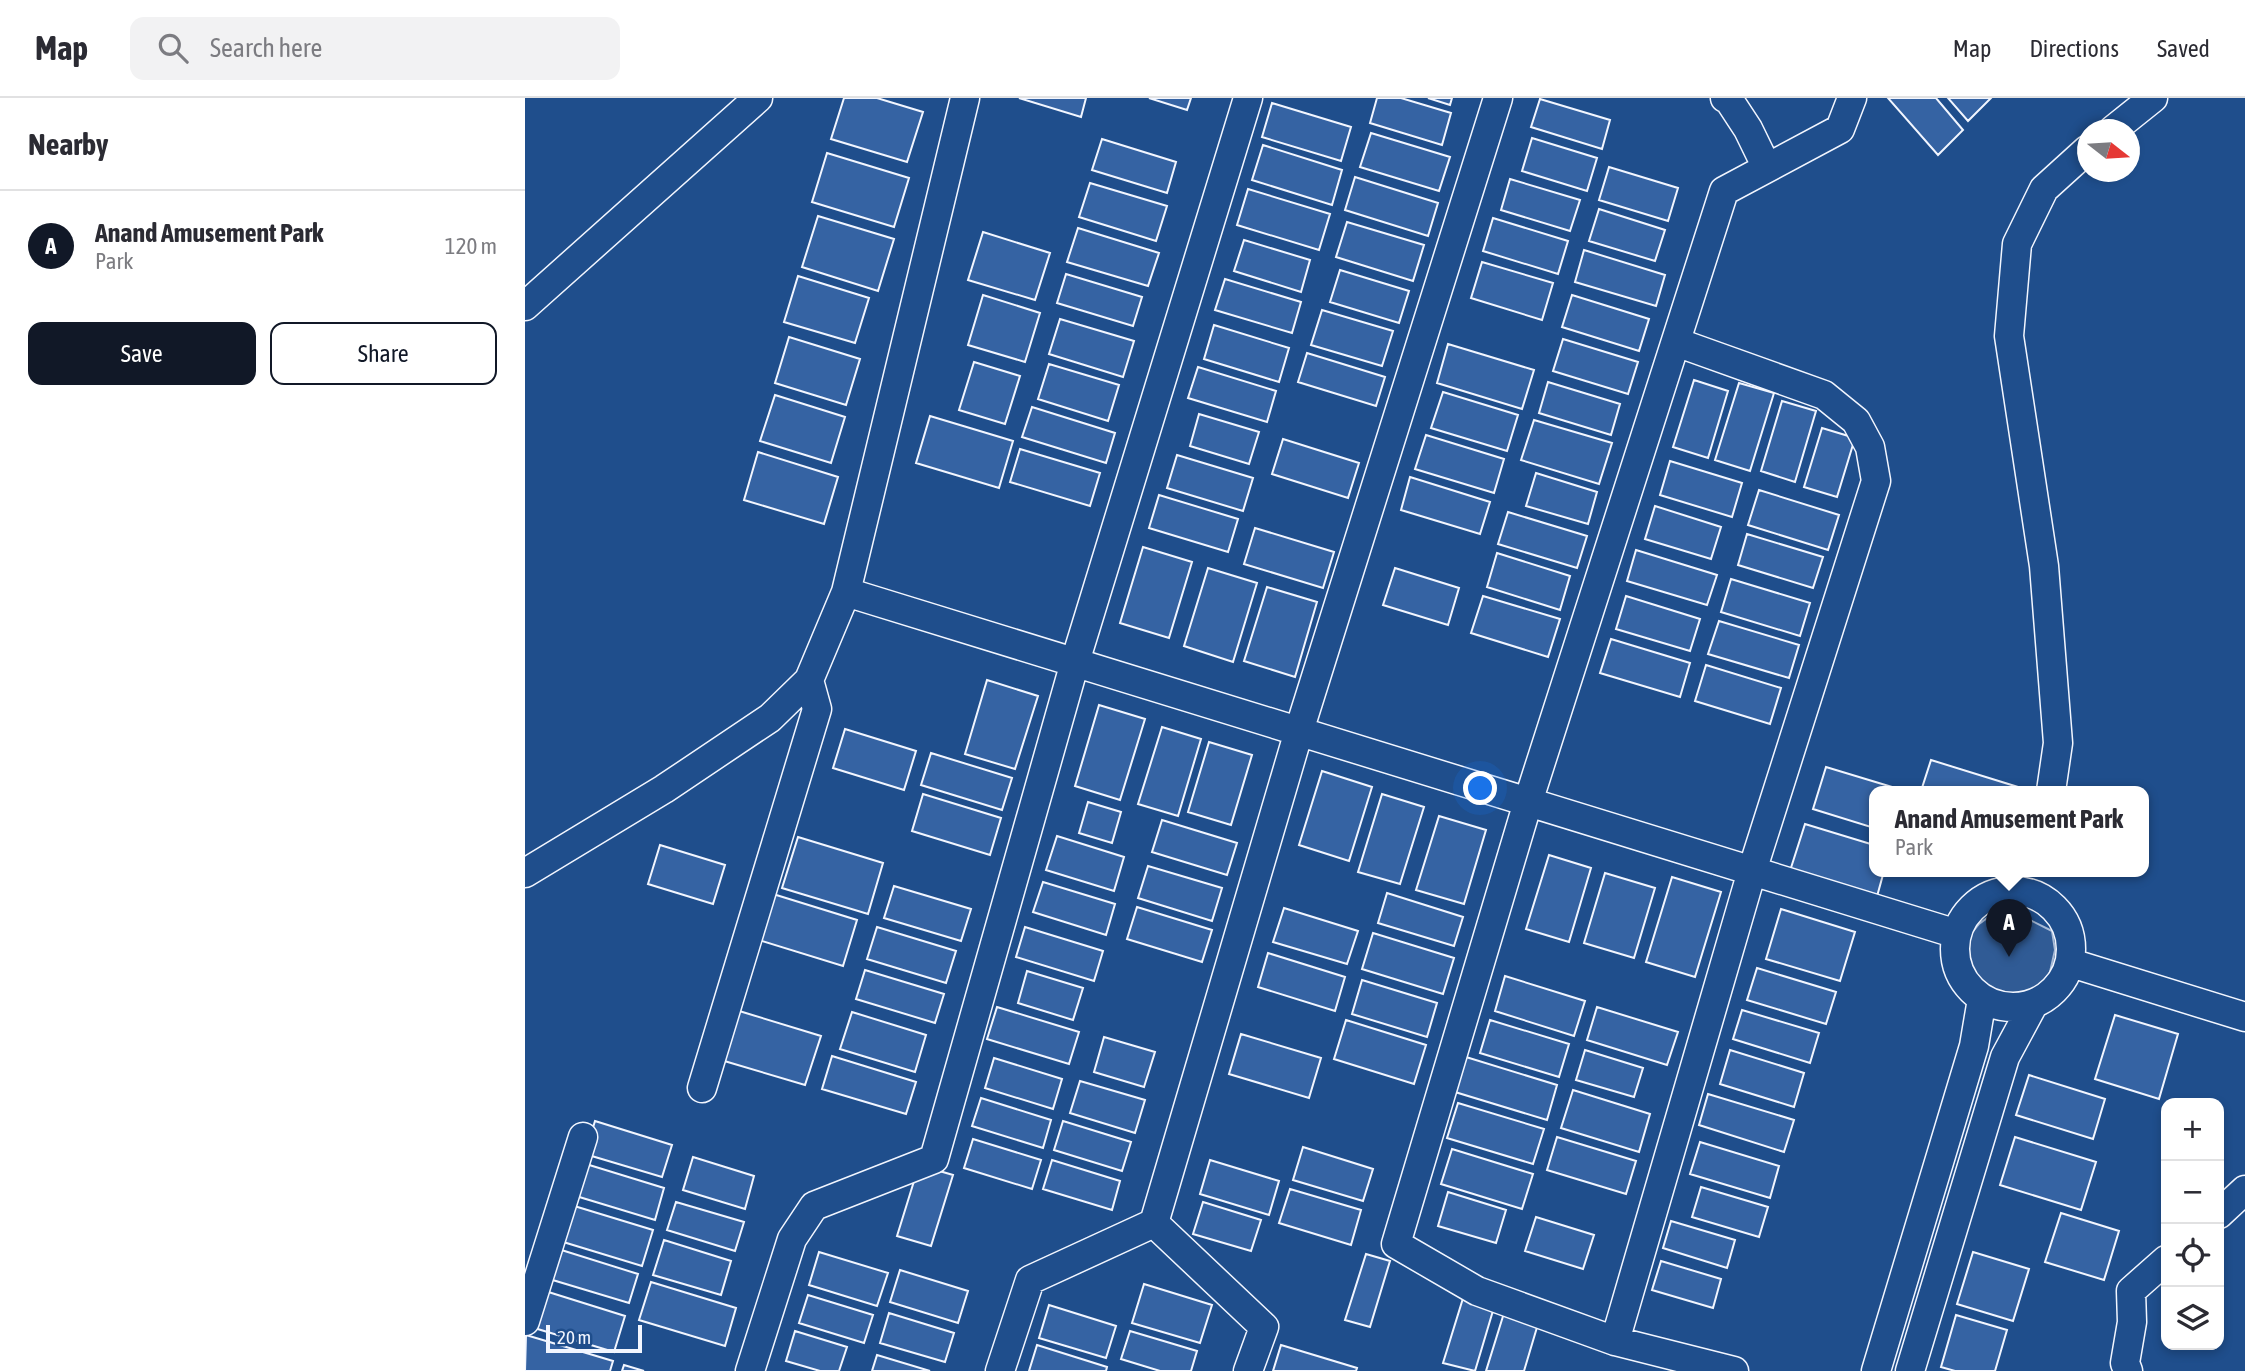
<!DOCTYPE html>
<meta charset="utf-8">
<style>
:root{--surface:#fff;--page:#f2f2f3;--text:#2b2b33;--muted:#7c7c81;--line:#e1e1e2;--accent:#111827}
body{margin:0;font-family:"Asap Condensed",sans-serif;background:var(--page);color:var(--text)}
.controls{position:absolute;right:21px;bottom:21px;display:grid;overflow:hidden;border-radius:14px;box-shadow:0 4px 10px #0003}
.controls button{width:63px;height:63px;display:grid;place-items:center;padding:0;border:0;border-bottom:2px solid var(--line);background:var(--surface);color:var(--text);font:35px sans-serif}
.compass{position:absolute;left:1552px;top:21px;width:63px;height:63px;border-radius:50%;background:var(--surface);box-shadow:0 4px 10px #0003;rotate:107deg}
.scale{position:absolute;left:21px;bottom:18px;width:96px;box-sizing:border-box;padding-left:7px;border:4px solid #f2f6ff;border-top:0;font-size:19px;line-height:24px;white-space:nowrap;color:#f2f6ff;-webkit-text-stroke:5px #1f4e8c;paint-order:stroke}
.you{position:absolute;left:956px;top:691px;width:24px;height:24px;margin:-18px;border:5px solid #fff;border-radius:50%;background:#1a73e8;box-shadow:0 0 0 10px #1a73e833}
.badge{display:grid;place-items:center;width:46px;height:46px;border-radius:50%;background:var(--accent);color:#fff;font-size:23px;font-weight:700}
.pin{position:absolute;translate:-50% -58px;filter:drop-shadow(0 2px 4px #0008)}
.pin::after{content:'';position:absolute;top:37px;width:24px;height:21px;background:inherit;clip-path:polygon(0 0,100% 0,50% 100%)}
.popup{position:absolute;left:1344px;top:688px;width:280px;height:91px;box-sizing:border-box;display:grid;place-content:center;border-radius:14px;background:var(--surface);filter:drop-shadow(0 2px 5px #0005);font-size:23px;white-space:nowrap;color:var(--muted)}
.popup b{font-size:26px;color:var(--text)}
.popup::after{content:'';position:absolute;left:50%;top:100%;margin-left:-14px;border:14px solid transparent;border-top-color:var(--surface)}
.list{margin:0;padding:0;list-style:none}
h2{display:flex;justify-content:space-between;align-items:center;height:91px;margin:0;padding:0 28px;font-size:30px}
h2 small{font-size:23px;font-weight:400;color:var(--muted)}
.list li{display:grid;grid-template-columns:46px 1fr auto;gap:21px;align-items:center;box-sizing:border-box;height:112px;padding:0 28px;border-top:2px solid var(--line)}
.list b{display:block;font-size:26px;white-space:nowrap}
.list p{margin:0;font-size:23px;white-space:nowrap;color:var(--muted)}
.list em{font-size:23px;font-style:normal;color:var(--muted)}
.actions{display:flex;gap:14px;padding:21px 28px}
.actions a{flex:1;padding:16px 0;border:2px solid var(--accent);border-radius:14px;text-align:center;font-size:24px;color:var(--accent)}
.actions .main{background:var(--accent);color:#fff}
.icon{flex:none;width:38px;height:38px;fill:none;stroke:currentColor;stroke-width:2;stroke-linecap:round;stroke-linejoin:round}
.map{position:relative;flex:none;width:1720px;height:1273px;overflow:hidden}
header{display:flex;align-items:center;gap:42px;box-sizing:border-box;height:98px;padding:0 35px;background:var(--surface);border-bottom:2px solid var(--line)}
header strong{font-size:33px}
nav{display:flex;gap:38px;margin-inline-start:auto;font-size:24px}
.search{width:490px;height:63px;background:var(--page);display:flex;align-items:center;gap:18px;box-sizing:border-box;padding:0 24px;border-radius:14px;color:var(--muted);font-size:26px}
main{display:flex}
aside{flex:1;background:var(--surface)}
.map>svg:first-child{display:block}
.built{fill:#305b95;stroke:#a8bbd7;stroke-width:2}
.building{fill:#3563a3;stroke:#f2f6ff;stroke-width:2}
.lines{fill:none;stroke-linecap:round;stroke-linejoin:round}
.street-casing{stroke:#f2f6ff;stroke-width:31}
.street{stroke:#1f4e8c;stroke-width:28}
</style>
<header>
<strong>Map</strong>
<div class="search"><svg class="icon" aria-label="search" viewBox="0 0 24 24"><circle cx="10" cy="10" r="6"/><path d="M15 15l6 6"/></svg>Search here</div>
<nav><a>Map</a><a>Directions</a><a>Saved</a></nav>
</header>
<main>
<aside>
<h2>Nearby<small></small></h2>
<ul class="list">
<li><span class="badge">A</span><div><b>Anand Amusement Park</b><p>Park</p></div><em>120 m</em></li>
</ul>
<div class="actions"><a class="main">Save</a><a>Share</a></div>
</aside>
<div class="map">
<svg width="1720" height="1273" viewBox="0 0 1720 1273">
<rect width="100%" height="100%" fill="#1f4e8c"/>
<path class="built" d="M1489,807L1501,814L1505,822L1527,833L1530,852L1525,874L1513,891L1491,899L1467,898L1453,888L1439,865L1442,841L1454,826L1472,813Z"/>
<path class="building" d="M319,0H352L398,14L382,64L306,41Z
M494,0H561L556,19Z
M624,0H666L662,12Z
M852,0H876L926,15L917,47L845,25Z
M903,0H927L925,7Z
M1363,0H1411L1438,32L1413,57Z
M1423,0H1466L1443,23Z
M1015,1L1085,22L1077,51L1006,29Z
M747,5L826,29L816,63L737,39Z
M846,35L925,59L914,93L835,69Z
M1007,40L1072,60L1062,93L997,73Z
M577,41L651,64L642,95L567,72Z
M738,47L817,72L807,107L727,82Z
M302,55L384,80L369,129L287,104Z
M1084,69L1153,90L1143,123L1074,102Z
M830,79L913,105L903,138L820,112Z
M985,81L1055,102L1045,133L976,112Z
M565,85L642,108L631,143L554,119Z
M723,91L805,116L794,152L712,127Z
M1074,111L1140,132L1130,163L1064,143Z
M293,118L369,141L353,193L277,169Z
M968,120L1043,143L1033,176L958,153Z
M822,124L899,147L888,183L811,159Z
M553,130L634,155L623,188L542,164Z
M458,134L525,155L510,202L443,182Z
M719,142L785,162L776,194L709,173Z
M1059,152L1140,177L1131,208L1050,184Z
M957,164L1028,185L1017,222L946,200Z
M815,172L884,193L874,225L805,204Z
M541,176L617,199L608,228L532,205Z
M273,178L344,200L330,245L259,224Z
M700,181L776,204L767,235L690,212Z
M458,197L515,215L500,264L443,247Z
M1047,197L1124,221L1114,253L1037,229Z
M797,212L868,233L857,268L786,247Z
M535,221L609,243L598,279L524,256Z
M689,227L764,250L754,284L679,261Z
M264,239L335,261L321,307L250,285Z
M1038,241L1113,264L1103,296L1028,273Z
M923,246L1009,272L997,311L912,285Z
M782,255L860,279L851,308L773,284Z
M449,264L495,278L480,326L434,312Z
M524,266L594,287L583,323L513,301Z
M673,269L751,293L742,324L663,300Z
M1169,282L1203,293L1183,360L1148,349Z
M1023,284L1095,306L1086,337L1014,315Z
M1214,285L1249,295L1225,373L1190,362Z
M918,294L993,317L982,353L906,330Z
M250,297L320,319L306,365L235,343Z
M1257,303L1291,313L1270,384L1236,373Z
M507,309L590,335L581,365L497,339Z
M674,316L734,334L724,366L665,348Z
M405,318L488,343L474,390L391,365Z
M1009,322L1087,345L1074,386L996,362Z
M1297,330L1330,340L1312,399L1279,389Z
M901,337L979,361L969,395L890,371Z
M758,341L834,365L823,400L747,376Z
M495,351L575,375L565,408L485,384Z
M233,354L313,379L299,426L219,402Z
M652,357L728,380L718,413L642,390Z
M1145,363L1217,385L1207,419L1135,397Z
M1011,375L1072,394L1063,426L1001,408Z
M885,379L965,404L955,436L876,412Z
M1234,392L1314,417L1303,452L1223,427Z
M634,397L713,421L703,454L624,430Z
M1130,408L1196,429L1186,461L1120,441Z
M983,414L1062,438L1052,470L973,446Z
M730,430L809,454L798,490L719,466Z
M1222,436L1298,459L1288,490L1213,467Z
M618,449L667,464L644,540L595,525Z
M1111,452L1192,477L1182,507L1102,483Z
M972,455L1045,478L1035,512L962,489Z
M683,470L732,485L708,564L659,548Z
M870,470L934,490L923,527L858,507Z
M1206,481L1285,505L1275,538L1196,514Z
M742,489L792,504L770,579L719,563Z
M958,498L1035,521L1023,559L946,535Z
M1101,498L1175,521L1165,553L1091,531Z
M1194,523L1274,547L1264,580L1183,556Z
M1086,541L1165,565L1155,599L1075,575Z
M1181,567L1256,590L1245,626L1170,603Z
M462,582L513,598L490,671L440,656Z
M574,607L620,621L595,702L550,688Z
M637,629L676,641L653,718L613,706Z
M320,631L391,653L379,692L308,670Z
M684,644L727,657L706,727L663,714Z
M406,655L487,680L477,712L396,687Z
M1406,662L1493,689L1492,693H1396Z
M1301,669L1377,692L1376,693H1349V730L1288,711Z
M797,673L847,689L824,763L774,747Z
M398,696L476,720L465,757L387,733Z
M857,696L899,709L875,786L833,774Z
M563,704L596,714L587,745L554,735Z
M914,718L961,732L939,806L891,792Z
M637,722L712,745L702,777L627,754Z
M1280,726L1349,747V773H1359L1351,802L1264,776Z
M532,738L599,759L589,793L521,772Z
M273,739L358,765L343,816L257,790Z
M135,747L200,767L188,806L123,786Z
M1024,757L1066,770L1044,844L1001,831Z
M623,768L697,790L687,823L613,800Z
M1080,775L1130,790L1109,860L1059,845Z
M1147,779L1196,794L1170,879L1121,864Z
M518,784L590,806L581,837L508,814Z
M369,788L446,811L436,843L359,820Z
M862,795L938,819L929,848L853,825Z
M248,796L332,822L318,868L234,842Z
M612,809L687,832L677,864L602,841Z
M759,810L833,833L822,866L748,844Z
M1256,811L1330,834L1315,883L1241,861Z
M352,829L431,853L421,885L342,861Z
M500,829L578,853L569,883L491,859Z
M848,835L929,860L918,896L837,871Z
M743,855L820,879L810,913L733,889Z
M1232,870L1311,894L1301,926L1222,902Z
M340,872L419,896L410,925L331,901Z
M502,873L558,890L548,922L493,905Z
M980,878L1060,903L1049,938L970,913Z
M837,882L912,905L902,939L827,916Z
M472,909L554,934L544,966L462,941Z
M1072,909L1153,934L1142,967L1062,942Z
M211,912L296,938L280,987L196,962Z
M1217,912L1294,935L1285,965L1208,941Z
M327,914L401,937L390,974L315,951Z
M1590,917L1653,936L1634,1001L1570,981Z
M821,922L901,947L889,986L809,961Z
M965,922L1044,946L1034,979L955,955Z
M716,936L796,960L784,1000L704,976Z
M579,939L630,954L619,989L569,974Z
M1060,952L1118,970L1109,999L1051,982Z
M1205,952L1279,975L1269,1009L1195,986Z
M307,958L391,984L381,1016L297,991Z
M941,959L1032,987L1022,1022L930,994Z
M469,960L537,981L528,1011L460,990Z
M1504,977L1580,1001L1568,1041L1491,1017Z
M555,983L620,1002L610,1035L545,1015Z
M1048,992L1125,1016L1114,1054L1036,1030Z
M1183,996L1269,1022L1259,1054L1174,1027Z
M456,1000L526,1022L518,1050L447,1028Z
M933,1005L1019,1031L1008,1066L922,1040Z
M70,1023L147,1047L137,1079L60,1056Z
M538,1023L606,1044L597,1073L529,1052Z
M1032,1039L1111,1063L1101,1096L1022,1072Z
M1490,1039L1571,1064L1556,1112L1475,1087Z
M448,1041L516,1062L507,1091L439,1070Z
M1175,1044L1254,1068L1245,1100L1165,1076Z
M778,1049L848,1071L838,1103L768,1082Z
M927,1051L1008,1076L997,1111L916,1086Z
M168,1059L229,1078L220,1111L158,1092Z
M527,1062L595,1083L587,1112L518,1091Z
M685,1062L754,1083L744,1117L675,1096Z
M61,1066L139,1090L130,1122L51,1098Z
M394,1067L428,1077L406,1148L372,1138Z
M1176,1089L1243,1109L1234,1139L1167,1119Z
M765,1091L836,1112L826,1147L754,1125Z
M923,1094L981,1112L971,1145L913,1128Z
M151,1104L219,1124L210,1153L142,1132Z
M678,1104L736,1122L726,1153L668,1136Z
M46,1107L128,1132L117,1168L35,1143Z
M1536,1115L1594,1133L1579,1182L1520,1164Z
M1011,1119L1069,1137L1058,1171L1000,1153Z
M1146,1123L1210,1142L1202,1170L1138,1150Z
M139,1142L206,1163L196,1197L128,1177Z
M30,1150L113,1176L104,1205L21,1180Z
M294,1154L363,1175L352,1208L284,1187Z
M1448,1154L1504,1171L1488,1223L1432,1206Z
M841,1156L865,1163L845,1229L820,1222Z
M1136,1163L1196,1181L1188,1210L1127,1192Z
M375,1172L443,1193L433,1225L365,1204Z
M126,1184L211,1210L200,1248L114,1222Z
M619,1186L687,1207L675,1245L607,1225Z
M17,1192L100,1218L89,1254L6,1229Z
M283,1197L348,1217L339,1245L274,1225Z
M939,1197L970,1206L950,1273L918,1265Z
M524,1207L591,1228L581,1260L514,1240Z
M364,1215L429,1235L420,1264L355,1245Z
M979,1215L1013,1226L999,1273H961Z
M1431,1217L1482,1232L1470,1273H1430L1416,1269Z
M270,1233L322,1249L314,1273H295L261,1263Z
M605,1233L672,1253L666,1273H635L596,1261Z
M1,1237L88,1263L85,1273H0Z
M512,1247L582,1269L581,1273H504Z
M756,1247L832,1270L831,1273H748Z
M352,1257L405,1273H347Z
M99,1267L119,1273H97Z"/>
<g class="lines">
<defs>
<path id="street" d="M1200,0L1204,2L1223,31L1242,70
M1588,32L1628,0
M0,208L233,0
M321,494L1432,836
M1526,693L1533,645L1519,468L1484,238L1492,146L1519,91L1562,52
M0,775L139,691L245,620L284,582L321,494L440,0
M1430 851a58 58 0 1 1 116 0a58 58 0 1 1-116 0Z
M1546,865L1720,919
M177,990L292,611L284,582
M1694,1116L1720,1092
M629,1125L774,633L973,0
M0,1223L58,1039
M1090,1243L1227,773L1351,383L1345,349L1331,323L1299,297L1151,244
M225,1273L267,1141L289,1108L409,1061L550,564L723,0
M475,1273L505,1182L629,1125L739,1229L723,1273
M1209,1273L1090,1243L952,1193L871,1146L1003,704L1199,93L1315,31L1327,0
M1351,1273L1449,948L1457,901
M1385,1273L1480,959L1508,907
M1603,1273L1600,1265L1607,1224L1606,1193L1641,1162"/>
</defs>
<use href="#street" class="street-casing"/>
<use href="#street" class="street"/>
</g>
</svg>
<div class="controls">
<button>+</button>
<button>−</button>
<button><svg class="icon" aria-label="locate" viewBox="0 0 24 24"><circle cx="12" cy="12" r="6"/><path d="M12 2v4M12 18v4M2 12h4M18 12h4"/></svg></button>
<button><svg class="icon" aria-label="layers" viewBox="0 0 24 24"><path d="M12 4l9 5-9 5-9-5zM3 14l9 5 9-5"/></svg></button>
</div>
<svg class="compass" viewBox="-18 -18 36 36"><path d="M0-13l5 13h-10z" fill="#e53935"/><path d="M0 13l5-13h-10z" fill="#7c7c81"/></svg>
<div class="scale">20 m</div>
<div class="you"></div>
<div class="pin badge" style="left:1484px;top:859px">A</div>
<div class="popup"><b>Anand Amusement Park</b>Park</div>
</div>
</main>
